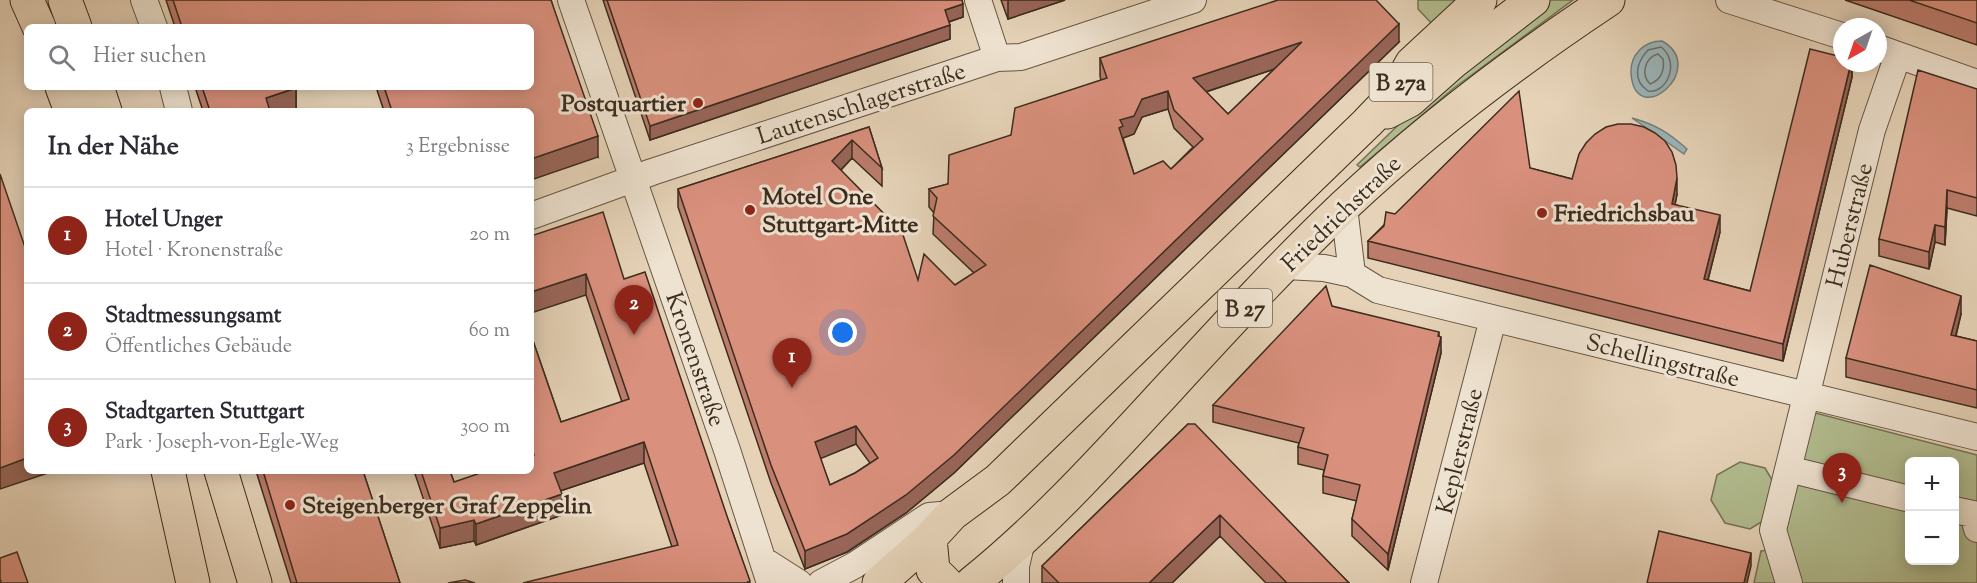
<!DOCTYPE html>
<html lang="de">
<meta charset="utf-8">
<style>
:root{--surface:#fff;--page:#f2f2f3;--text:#2b2b33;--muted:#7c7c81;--line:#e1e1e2;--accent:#8f2418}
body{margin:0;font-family:"Sorts Mill Goudy",serif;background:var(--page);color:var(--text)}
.controls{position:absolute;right:18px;bottom:18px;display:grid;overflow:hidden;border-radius:9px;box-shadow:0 3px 15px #0003}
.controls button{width:54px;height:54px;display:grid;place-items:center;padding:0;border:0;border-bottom:2px solid var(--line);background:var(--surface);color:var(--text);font:30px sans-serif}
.compass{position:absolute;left:1833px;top:18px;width:54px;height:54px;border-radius:50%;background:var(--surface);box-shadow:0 3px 15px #0003;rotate:220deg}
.you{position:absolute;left:843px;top:333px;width:21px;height:21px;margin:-15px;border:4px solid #fff;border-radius:50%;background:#1a73e8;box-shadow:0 0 0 9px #1a73e833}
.badge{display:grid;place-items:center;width:39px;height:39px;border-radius:50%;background:var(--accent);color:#fff;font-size:20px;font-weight:700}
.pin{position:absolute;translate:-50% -50px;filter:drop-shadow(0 2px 3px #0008)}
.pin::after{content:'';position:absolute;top:32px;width:21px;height:18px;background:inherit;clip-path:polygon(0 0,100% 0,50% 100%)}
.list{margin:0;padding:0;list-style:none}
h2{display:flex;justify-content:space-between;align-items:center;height:78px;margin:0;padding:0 24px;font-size:26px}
h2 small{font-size:20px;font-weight:400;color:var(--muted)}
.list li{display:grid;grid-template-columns:39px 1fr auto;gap:18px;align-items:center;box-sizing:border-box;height:96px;padding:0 24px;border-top:2px solid var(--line)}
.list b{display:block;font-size:22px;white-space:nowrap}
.list p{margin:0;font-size:20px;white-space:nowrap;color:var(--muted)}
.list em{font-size:20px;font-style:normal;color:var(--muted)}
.icon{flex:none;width:33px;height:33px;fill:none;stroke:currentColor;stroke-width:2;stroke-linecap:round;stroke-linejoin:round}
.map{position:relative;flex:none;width:1977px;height:583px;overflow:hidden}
.search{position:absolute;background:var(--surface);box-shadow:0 3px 15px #0003;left:24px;top:24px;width:510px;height:66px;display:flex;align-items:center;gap:15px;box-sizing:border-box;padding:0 21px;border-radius:9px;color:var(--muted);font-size:22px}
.panel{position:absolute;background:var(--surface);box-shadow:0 3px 15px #0003;left:24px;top:108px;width:510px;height:366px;border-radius:9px}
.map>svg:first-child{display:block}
.green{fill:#b2bd90;stroke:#777457;stroke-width:1.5;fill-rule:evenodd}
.water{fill:#9bb5b9;stroke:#757e7b;stroke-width:1.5}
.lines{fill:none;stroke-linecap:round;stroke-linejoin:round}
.shore{stroke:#6c706c;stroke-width:1.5}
.minor-casing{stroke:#665644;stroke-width:28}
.major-casing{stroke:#3c2c1e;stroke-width:35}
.minor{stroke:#eee2d0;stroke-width:26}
.major{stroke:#e5d2b7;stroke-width:33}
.wall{fill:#bb7c6c;stroke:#3c2c1e;stroke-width:1.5;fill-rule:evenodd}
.shaded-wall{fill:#986558;stroke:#3c2c1e;stroke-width:1.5}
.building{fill:#d9907d;stroke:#3c2c1e;stroke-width:1.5;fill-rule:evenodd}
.poi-dot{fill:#8f2418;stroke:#eee2d0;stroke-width:2}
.labels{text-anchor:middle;stroke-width:6;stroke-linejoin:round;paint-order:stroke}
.shield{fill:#eee2d0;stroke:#716353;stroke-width:1.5}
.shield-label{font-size:22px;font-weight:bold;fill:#3c2c1e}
.poi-label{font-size:24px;font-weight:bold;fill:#3c2c1e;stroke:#eee2d0;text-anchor:start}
.street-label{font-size:24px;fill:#3c2c1e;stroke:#eee2d0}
</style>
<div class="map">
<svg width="1977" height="583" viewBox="0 0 1977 583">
<rect width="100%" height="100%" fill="#e5d2b7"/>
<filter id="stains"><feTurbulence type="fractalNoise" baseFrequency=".00333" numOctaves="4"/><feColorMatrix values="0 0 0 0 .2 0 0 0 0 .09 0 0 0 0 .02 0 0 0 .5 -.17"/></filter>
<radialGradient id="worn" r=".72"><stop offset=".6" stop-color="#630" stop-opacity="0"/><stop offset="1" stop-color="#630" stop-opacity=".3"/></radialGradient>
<path class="green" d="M1418,0H1463L1434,26L1418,9Z
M1546,0H1573L1454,88L1360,167L1357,165L1419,105Z
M1800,409L1977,455V583H1754L1761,551L1769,550L1771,516L1750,529L1725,523L1711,500L1717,475L1740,462L1765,468L1778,490ZM1910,462H1954V560H1910Z"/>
<path class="water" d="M1662,41C1710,68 1635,132 1631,73C1630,55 1644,41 1662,41Z
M1632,118C1657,125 1669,133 1687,149L1684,154Z"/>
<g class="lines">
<path class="shore" d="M1661,47C1680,61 1668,94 1648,91C1632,80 1636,63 1648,50Z
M1658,54L1663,59C1665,70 1661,80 1650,84C1641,75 1644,58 1658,54Z"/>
<defs>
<path id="minor" d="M144,0L154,27
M571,0L727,450L770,583
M978,0L997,58
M1729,0L1842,36
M1878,48L1977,83
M173,87L179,111
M1344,207L1352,274
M531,216L652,172L967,68L997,58L1021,57L1193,0
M1285,266L1324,268L1352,274L1378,290L1977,437
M1788,469L1910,499
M1954,510L1973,514L1977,529
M763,560L799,583
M821,583L855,565L929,516L952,514
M1016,583V566L1022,540
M1424,583L1493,319
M1789,583L1773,530L1872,130L1898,55"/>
<path id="major" d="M27,0L39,27
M65,0L75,27
M62,87L71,111
M97,87L105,111
M1387,112L1410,100L1453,62L1533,0
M168,471L193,583
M221,471L255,583
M930,538L933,570L946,583
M879,583L930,538L952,514L998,480L1367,123L1393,96L1412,63L1480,0
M972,583C1044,525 1106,456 1168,389C1225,327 1283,264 1344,206C1427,128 1513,63 1608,0"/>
</defs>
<use href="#minor" class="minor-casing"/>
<use href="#major" class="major-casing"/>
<use href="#minor" class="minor"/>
<use href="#major" class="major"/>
</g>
<path class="wall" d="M166,0H551L598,157L531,111H384L376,87H531V27H175Z
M603,0H962L963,17L949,22L950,39L650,140Z
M1001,0H1065L1008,19Z
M1845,0H1977V45Z
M1399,42L954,473L906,513L847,552L805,569L771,483L678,207V189L869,127L882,168V186L852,158L841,170L918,280L955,285L974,273L933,234L934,213L929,207V189L948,184L1011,135L1101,80L1100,76V58ZM1274,69L1228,114L1206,92ZM1168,109L1174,128L1193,147L1171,169L1134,174L1123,138L1134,134L1142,117ZM856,444L870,463L855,473L830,485L820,458Z
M1852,63V77L1783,361L1368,258V241L1395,214L1530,168L1572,179L1677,194L1675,204L1720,232L1708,280L1750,291Z
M195,87H296V109L291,111H203Z
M1977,89V216L1947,208L1945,245L1935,242L1929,269L1879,256V239Z
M531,236L624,279L729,522L750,583L672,547L644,463L560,491L562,515L476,545L474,541L440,548L414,471H450L454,482L531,471V335L561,422L622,402L586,295Z
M1961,314L1956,336L1977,341V408L1846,377V358Z
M1439,336L1441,353L1388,570L1352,536V519L1357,501L1323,493V476L1324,470L1298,464V447L1299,443L1213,422V405Z
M1188,424L1349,583H1266L1220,536L1172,583H1042V566Z
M256,471H363L400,583H291Z"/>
<path class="shaded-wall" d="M1008,0H1065L1008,19Z
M963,4V17L945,23V10Z
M1399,24V42L954,473L906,513L847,552L805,569V551Z
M950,25V39L650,140V126Z
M1302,42V60L1193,96V78Z
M1851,63L1852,77L1783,361V344Z
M296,88V109L291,111H266V98Z
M1168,91V109L1142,117L1134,134L1123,138V144L1119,128L1120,120L1142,99Z
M598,136V157L531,180V159Z
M852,140V158L832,179V161Z
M1677,178V194L1672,220V204Z
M1947,190V208L1945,245V227Z
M1720,215V232L1704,295V279Z
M1935,225V242L1929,269V252Z
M586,274V295L531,313V292Z
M1961,296V314L1951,354V335Z
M1439,332V346L1441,337V353L1388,570V554Z
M856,426V444L815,461V442Z
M644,442V463L554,493V473Z
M27,458V471H54L0,489V468Z
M562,494V515L476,545V524Z
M1220,515V536L1172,583H1149Z
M474,520V541L440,548V528Z
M1751,553V566L1747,583H1744Z"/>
<path class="building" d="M173,0H551L598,136L531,159V111H392L384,87H531V27H182Z
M607,0H962L963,4L945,10L950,25L650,126Z
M1278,0H1376L1399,24L954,455L906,495L847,534L805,551L771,465L678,189L869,127L882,168L852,140L832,161L902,232L918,280L924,254L955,285L986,265L933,216L937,198L929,189L948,184L949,155L1011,135L1015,108L1107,78L1100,58ZM1302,42L1228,114L1193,78ZM1168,91L1174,110L1203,139L1171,169L1163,161L1134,174L1119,128L1123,126L1120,120L1134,116L1142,99ZM856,426L878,458L855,473L830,485L815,442Z
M1909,0H1977V23Z
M1810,49L1842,57V63H1851L1783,344L1368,241L1384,226L1386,212L1395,214L1519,91L1530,168L1572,179L1579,154L1586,143L1595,134L1606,127L1618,124H1631L1644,127L1655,133L1665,141L1672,152L1676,165L1677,178L1672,204L1720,215L1704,279L1750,291Z
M1918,70L1977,89V198L1947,190L1945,227L1935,225L1929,252L1879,239Z
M202,87H296V88L266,98L270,111H210Z
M0,174L27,253V458L0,468Z
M603,212L624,279L645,272L729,522L750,581L746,583H523L678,545L644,442L554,473L562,494L476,524L474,520L440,528L421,471H450L454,482L486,471H531V456L534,455L531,447V335L561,422L629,399L586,274L531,292V236Z
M1870,265L1961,296L1951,335L1977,341V390L1846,358Z
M1326,286L1332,306L1439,332L1438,336L1441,337L1388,554L1352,519L1360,485L1323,476L1328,455L1298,447L1304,428L1213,405Z
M1188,424H1195L1349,583H1287L1220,515L1149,583H1059L1042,566Z
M263,471H363L400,583H297Z
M1659,531L1751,553L1744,583H1647Z
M17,552L28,583H0L1,581L0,579V558Z
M465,580L475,583H448Z"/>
<g class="poi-dot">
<circle cx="698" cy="103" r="6"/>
<circle cx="750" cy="210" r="6"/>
<circle cx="1542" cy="213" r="6"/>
<circle cx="290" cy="505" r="6"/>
</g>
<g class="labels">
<g class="shield">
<rect x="1369.5" y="63" width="63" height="38" rx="4.5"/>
<rect x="1218" y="289" width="54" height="38" rx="4.5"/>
</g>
<g class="shield-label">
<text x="1401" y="90">B 27a</text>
<text x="1245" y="316">B 27</text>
</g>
<g class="poi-label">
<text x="686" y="111" text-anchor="end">Postquartier</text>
<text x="762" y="204">Motel One<tspan x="762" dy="28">Stuttgart-Mitte</tspan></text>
<text x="1554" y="221">Friedrichsbau</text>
<text x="302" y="513">Steigenberger Graf Zeppelin</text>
</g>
<g class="street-label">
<text transform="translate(861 103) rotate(-18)" y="8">Lautenschlagerstraße</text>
<text transform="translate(1341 213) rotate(-44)" y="8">Friedrichstraße</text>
<text transform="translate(1849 225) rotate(-76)" y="8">Huberstraße</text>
<text transform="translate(696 359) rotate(71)" y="8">Kronenstraße</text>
<text transform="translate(1663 360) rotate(14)" y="8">Schellingstraße</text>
<text transform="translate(1459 451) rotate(-76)" y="8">Keplerstraße</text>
</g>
</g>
<rect width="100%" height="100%" filter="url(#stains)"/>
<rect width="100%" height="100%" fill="url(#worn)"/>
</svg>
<div class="controls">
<button>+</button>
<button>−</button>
</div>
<svg class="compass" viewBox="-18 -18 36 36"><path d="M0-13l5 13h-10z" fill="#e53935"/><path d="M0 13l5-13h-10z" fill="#7c7c81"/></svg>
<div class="you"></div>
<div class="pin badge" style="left:792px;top:388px">1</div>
<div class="pin badge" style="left:634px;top:335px">2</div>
<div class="pin badge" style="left:1842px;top:503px">3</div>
<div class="search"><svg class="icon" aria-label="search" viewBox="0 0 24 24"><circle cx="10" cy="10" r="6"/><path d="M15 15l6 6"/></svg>Hier suchen</div>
<section class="panel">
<h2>In der Nähe<small>3 Ergebnisse</small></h2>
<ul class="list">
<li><span class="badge">1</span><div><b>Hotel Unger</b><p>Hotel · Kronenstraße</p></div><em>20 m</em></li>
<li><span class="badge">2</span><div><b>Stadtmessungsamt</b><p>Öffentliches Gebäude</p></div><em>60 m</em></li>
<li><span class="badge">3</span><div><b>Stadtgarten Stuttgart</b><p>Park · Joseph-von-Egle-Weg</p></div><em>300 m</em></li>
</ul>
</section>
</div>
